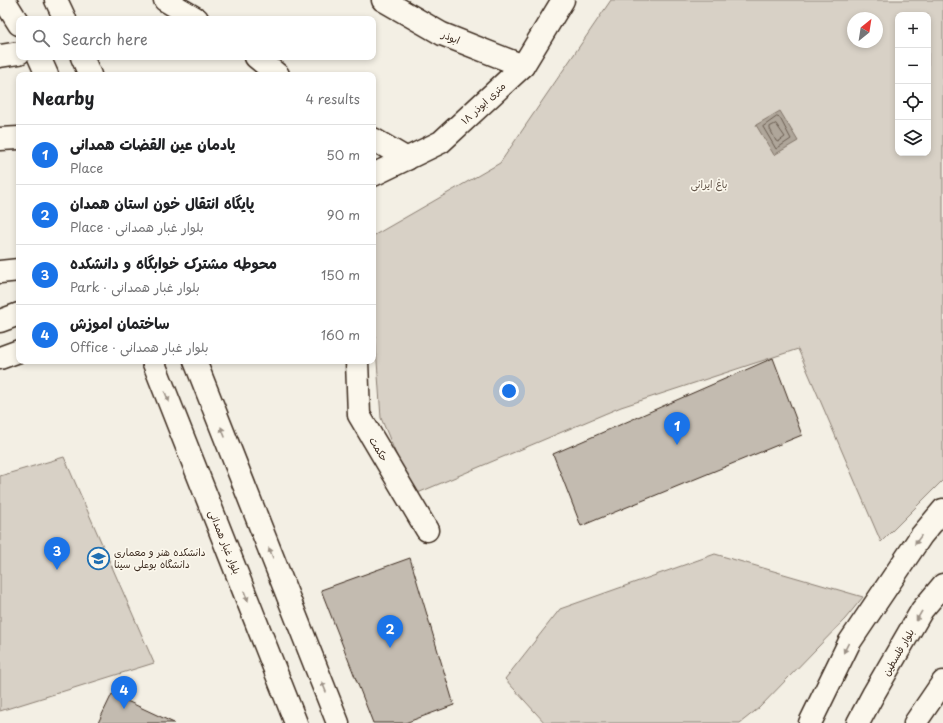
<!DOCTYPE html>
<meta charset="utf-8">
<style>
:root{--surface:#fff;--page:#f2f2f2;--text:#202124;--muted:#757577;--line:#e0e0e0;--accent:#1a73e8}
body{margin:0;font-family:"Playpen Sans","Playpen Sans Arabic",sans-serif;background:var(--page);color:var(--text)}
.controls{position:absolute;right:12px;top:12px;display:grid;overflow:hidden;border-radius:8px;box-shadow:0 2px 6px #0003}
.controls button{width:36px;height:36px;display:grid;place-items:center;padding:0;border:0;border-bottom:1px solid var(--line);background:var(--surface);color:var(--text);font:20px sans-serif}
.compass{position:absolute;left:847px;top:12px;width:36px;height:36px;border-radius:50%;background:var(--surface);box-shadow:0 2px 6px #0003;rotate:30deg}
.you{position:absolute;left:509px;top:391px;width:14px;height:14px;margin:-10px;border:3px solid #fff;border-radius:50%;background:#1a73e8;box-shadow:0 0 0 6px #1a73e833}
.badge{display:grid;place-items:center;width:26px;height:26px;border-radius:50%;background:var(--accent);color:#fff;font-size:13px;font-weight:700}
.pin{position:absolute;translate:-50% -33px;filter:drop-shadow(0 1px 2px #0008)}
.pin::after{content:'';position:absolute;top:21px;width:14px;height:12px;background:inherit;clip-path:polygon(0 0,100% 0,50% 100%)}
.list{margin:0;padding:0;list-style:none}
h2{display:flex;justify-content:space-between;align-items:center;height:52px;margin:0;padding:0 16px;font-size:17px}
h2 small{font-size:13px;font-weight:400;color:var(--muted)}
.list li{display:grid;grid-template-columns:26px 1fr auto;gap:12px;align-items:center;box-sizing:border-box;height:60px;padding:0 16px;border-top:1px solid var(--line)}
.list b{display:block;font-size:15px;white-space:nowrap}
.list p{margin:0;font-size:13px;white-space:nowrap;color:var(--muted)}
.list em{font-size:13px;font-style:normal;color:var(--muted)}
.icon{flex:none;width:22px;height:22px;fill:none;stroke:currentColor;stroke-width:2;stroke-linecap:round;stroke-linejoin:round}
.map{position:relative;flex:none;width:943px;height:723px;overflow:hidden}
.search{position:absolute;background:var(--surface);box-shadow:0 2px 6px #0003;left:16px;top:16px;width:360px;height:44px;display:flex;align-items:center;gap:10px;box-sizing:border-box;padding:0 14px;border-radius:8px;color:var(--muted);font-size:15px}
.panel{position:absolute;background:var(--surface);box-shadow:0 2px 6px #0003;left:16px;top:72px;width:360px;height:292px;border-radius:8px}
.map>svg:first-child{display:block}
.green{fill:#d8d1c6;stroke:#8a7e72;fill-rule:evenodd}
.water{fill:#afa69a;stroke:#817468}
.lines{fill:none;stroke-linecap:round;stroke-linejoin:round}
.shore{stroke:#695c50;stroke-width:1}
.building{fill:#c3bbb0;stroke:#3b2a1e}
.minor-casing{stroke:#3b2a1e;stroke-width:25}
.tertiary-casing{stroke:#3b2a1e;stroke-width:25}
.secondary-casing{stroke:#3b2a1e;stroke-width:25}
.primary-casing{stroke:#3b2a1e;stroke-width:25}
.minor{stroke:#fbf7ec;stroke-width:22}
.tertiary{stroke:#fbf7ec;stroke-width:22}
.secondary{stroke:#fbf7ec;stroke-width:22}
.primary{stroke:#fbf7ec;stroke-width:22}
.oneway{fill:#9b9085}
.labels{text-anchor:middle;stroke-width:3.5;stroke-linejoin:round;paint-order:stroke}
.street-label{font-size:10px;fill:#3b2a1e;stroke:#fbf7ec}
.park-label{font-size:10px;fill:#625448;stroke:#fbf7ec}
.poi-label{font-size:10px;fill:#3b2a1e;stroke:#fbf7ec;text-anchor:start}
</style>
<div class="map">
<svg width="943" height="723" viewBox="0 0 943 723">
<rect width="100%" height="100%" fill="#f3efe4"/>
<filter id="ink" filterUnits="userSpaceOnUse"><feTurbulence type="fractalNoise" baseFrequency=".025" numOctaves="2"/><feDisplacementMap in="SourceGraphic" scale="8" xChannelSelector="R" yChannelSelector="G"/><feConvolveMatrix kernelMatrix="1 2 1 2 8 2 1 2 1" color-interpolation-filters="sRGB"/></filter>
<g filter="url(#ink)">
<path class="green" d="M611,0H943V480L881,542L798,349L621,407L413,495L381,418L373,304V236L500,163ZM898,15H928V153H898ZM853,18H877V42H853Z
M64,457L154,663L0,711V476Z
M715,554L863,597L845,619L759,708L740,723H545L505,679L560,609Z"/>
<path class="water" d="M780,111L798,141L774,155L756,125Z"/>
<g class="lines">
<path class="shore" d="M777,117L780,118L791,139L776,149L763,127Z
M776,124L785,137L778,142L776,141L770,129V127Z"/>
</g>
<path class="building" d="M773,358L802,435L581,526L553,454Z
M410,558L454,705L405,723H373L321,590Z
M112,694L174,723H98Z"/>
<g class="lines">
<defs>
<path id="minor" d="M165,0L197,19
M383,0L442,34L523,66
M0,56L19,53
M256,57L278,75
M0,139L19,138
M373,139L407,159
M0,272L19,270
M357,361L359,415L427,530
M810,723L849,643L921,536L943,510"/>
<path id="tertiary" d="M373,175L441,142L523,66L563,0"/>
<path id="secondary" d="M0,321L19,314
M0,358L19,351"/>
<path id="primary" d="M4,0L19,24
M56,0L65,19
M39,57L47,75
M82,57L90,75
M153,361L296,723
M195,361L338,723
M858,723L874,693L922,610L943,585
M915,723L943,682"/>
</defs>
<use href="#minor" class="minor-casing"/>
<use href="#tertiary" class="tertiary-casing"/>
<use href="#secondary" class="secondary-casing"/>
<use href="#primary" class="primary-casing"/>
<use href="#minor" class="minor"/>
<use href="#tertiary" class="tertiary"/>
<use href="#secondary" class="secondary"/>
<use href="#primary" class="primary"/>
</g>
<defs><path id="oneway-solid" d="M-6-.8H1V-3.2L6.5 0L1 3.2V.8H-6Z"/></defs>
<g class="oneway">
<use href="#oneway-solid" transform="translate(167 397) rotate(68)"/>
<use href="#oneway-solid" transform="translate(223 432) rotate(-112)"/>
<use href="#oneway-solid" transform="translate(918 540) rotate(125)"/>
<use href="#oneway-solid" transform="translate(271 553) rotate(-112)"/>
<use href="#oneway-solid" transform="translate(246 596) rotate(68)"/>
<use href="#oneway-solid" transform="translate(919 616) rotate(120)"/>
<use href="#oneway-solid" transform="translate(846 648) rotate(117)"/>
<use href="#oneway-solid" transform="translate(324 687) rotate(-112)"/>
</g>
</g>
<defs>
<symbol id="university-ring" viewBox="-11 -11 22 22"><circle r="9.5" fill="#fbf7ec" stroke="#1f6fb2" stroke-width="1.5"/><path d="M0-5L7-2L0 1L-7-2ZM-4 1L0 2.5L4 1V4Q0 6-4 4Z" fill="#1f6fb2"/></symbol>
</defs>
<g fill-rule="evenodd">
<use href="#university-ring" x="86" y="546" width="25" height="25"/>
</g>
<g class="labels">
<g class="street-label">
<text transform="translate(451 37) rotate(23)" y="4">ابوذر</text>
<text transform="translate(483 103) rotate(-43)" y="4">۱۸ متری ابوذر</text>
<text transform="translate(379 449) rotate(59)" y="4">حکمت</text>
<text transform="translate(225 542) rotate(68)" y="4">بلوار غبار همدانی</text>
<text transform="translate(898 652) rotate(-60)" y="4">بلوار فلسطین</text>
</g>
<g class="park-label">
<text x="709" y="188">باغ ایرانی</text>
</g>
<g class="poi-label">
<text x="114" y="556">دانشکده هنر و معماری<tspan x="114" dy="12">دانشگاه بوعلی سینا</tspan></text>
</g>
</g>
</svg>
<div class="controls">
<button>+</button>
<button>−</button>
<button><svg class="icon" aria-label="locate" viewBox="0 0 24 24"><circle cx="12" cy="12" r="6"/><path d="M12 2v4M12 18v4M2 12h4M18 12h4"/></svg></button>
<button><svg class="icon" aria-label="layers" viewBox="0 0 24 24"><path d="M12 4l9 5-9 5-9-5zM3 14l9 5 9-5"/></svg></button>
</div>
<svg class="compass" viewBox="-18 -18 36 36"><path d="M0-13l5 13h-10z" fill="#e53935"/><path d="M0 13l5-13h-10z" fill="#757577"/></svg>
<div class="you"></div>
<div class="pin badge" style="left:677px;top:445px">1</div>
<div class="pin badge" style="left:390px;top:648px">2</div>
<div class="pin badge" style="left:57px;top:570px">3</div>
<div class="pin badge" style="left:124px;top:709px">4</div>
<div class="search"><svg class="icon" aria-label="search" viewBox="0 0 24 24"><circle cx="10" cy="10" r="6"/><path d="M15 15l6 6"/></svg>Search here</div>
<section class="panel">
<h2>Nearby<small>4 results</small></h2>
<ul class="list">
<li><span class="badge">1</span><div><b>یادمان عین القضات همدانی</b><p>Place</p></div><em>50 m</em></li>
<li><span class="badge">2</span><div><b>پایگاه انتقال خون استان همدان</b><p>Place · بلوار غبار همدانی</p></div><em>90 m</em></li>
<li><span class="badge">3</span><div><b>محوطه مشترک خوابگاه و دانشکده</b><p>Park · بلوار غبار همدانی</p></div><em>150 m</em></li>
<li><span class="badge">4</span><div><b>ساختمان اموزش</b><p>Office · بلوار غبار همدانی</p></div><em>160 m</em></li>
</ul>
</section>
</div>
